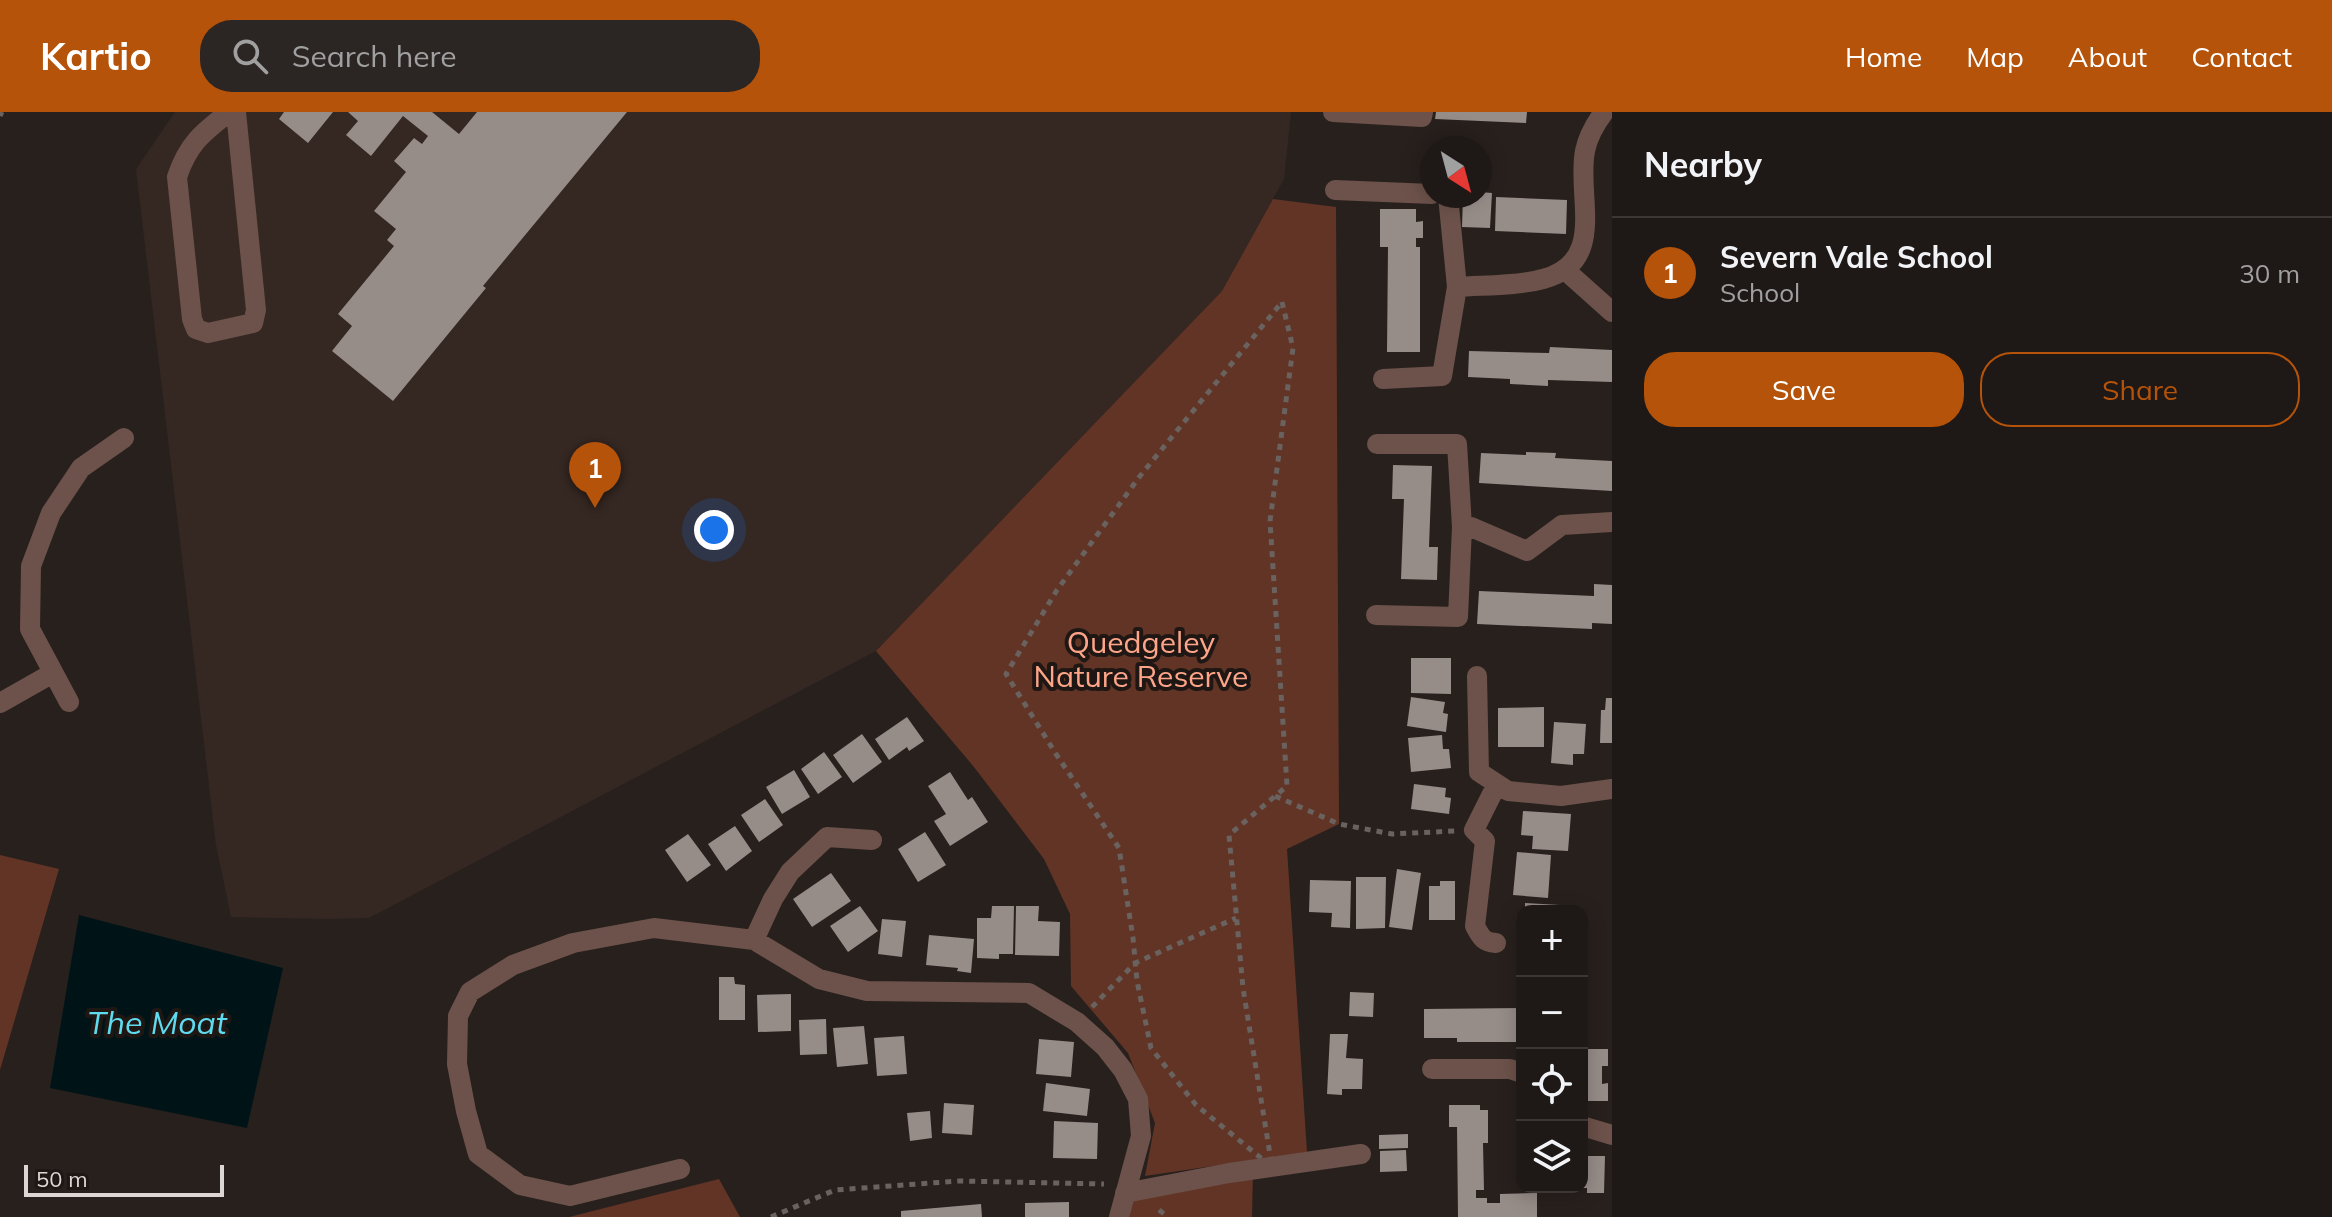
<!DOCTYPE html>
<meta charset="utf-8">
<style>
:root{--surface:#1e1816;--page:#2b2523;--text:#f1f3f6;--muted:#a1a0a1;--line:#3c3735;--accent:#b45309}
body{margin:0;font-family:Mulish,sans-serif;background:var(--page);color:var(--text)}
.controls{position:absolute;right:24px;bottom:24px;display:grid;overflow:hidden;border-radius:16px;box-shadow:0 4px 20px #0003}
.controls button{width:72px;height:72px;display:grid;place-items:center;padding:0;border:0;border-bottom:2px solid var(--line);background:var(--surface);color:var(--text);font:40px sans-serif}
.compass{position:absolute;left:1420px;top:24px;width:72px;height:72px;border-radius:50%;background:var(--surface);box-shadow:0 4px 20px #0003;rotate:144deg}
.scale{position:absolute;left:24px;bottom:20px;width:200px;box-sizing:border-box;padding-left:8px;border:4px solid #dcd6d4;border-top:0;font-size:22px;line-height:28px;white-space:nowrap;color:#dcd6d4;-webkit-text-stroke:6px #1f1714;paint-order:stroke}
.you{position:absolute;left:714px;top:418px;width:28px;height:28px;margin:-20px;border:6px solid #fff;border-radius:50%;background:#1a73e8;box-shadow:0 0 0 12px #1a73e833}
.badge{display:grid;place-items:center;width:52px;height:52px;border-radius:50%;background:var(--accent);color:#fff;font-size:26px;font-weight:700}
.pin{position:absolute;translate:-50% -66px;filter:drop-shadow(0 2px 4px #0008)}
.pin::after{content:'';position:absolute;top:42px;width:28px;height:24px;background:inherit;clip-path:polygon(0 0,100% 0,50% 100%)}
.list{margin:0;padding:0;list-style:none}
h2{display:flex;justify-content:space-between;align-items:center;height:104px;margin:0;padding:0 32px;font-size:34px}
h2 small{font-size:26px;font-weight:400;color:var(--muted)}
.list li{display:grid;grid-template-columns:52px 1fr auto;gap:24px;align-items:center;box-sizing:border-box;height:112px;padding:0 32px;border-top:2px solid var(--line)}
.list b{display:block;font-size:30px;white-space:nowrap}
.list p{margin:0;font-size:26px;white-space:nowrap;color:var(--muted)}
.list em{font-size:26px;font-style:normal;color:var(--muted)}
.actions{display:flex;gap:16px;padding:24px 32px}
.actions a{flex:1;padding:18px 0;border:2px solid var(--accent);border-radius:32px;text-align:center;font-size:28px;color:var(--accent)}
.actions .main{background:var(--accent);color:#fff}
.icon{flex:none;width:44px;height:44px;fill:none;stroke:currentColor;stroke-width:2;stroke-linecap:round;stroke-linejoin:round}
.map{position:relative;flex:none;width:1612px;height:1105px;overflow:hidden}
header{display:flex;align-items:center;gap:48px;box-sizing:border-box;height:112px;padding:0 40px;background:var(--accent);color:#fff}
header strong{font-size:38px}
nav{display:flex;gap:44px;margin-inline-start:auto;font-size:28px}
.search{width:560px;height:72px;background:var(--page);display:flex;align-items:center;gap:20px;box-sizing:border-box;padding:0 28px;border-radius:32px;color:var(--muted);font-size:30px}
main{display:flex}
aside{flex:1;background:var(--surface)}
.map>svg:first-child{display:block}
.built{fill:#352722}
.green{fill:#623426}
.water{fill:#001418}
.building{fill:#968c88}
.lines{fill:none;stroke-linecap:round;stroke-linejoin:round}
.path{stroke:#69625f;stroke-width:5;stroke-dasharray:6 6;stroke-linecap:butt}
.minor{stroke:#6c524a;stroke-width:20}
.labels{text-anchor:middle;stroke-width:8;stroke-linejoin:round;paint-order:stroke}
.park-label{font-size:30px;fill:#fea589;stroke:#1f1714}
.water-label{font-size:32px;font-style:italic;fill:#5edbef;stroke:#1f1714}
</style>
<header>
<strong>Kartio</strong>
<div class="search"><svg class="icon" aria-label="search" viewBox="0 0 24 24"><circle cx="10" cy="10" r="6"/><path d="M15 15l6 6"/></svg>Search here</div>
<nav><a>Home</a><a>Map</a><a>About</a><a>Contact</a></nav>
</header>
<main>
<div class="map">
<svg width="1612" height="1105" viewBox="0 0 1612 1105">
<rect width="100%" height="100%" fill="#28201d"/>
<path class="built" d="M175,0H1291L1284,67L1222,179L876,539L369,806L329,807L231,805L216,733L136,57Z"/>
<path class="green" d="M1273,87L1336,95L1339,712L1287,737L1307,1040L1145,1064L1155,1011L1128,941L1071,874L1070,802L1044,747L974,655L876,539L1222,179Z
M0,743L59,757L0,958Z
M1253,1057L1252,1105H1119L1125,1081Z
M719,1067L740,1105H569Z"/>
<path class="water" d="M79,803L283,856L247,1016L50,976Z"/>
<path class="building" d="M284,0H333L308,31L279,7Z
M348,0H432L459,22L477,0H627L483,174L486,176L393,289L332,239L352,214L338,202L394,134L387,128L396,117L374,99L406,60L394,49L414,26L422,32L428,24L403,4L371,44L346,23L358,9Z
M1436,0H1527L1526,11L1435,7Z
M1480,80L1492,81L1490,116L1462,115L1463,84H1480Z
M1496,85L1567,88L1566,122L1495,119Z
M1380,97H1416V110L1423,109V126H1416V135H1420V240H1387L1388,135H1380Z
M1550,235L1612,238V270L1548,268V274L1510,272V267L1468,265L1469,239L1549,241Z
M1526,340L1556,341L1555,346L1612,349V379L1479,371L1481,341L1526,343Z
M1393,353L1432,354L1429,435H1438L1437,468L1401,467L1404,387H1392Z
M1594,472L1612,473V512L1592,511V517L1477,512L1479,479L1594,484Z
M1411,546H1451V582L1411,581Z
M1411,585L1445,590L1443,601L1448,602L1446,620L1407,614Z
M1606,586H1612V631H1600L1601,598H1605Z
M1544,595V635H1498V596Z
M907,605L924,629L909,639L907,635L889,648L875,627Z
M1554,610L1586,612L1584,642H1573V653L1551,651Z
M862,622L882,650L853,671L833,643Z
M1442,623L1443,637H1449L1451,656L1411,660L1408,626Z
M824,640L842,665L818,682L801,657Z
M794,658L810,685L782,702L766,675Z
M950,660L968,688L972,685L988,710L950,734L934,709L946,702L928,674Z
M1414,672L1446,676L1445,685L1451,686L1449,702L1411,697Z
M765,687L783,713L759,730L741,703Z
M1523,699L1571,702L1568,739L1532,737L1533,724L1521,723Z
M735,714L752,739L726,759L708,732Z
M925,720L946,753L918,770L898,737Z
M688,722L711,753L687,770L665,738Z
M1517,740L1551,743L1548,786L1513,783Z
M1397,757L1421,761L1412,818L1389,815Z
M831,761L851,789L812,815L793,787Z
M1356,765H1386L1385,816L1356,817Z
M1310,768L1351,769L1350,816L1331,815L1332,801L1309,800Z
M1440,769H1455V808H1429V774H1440Z
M1525,791L1560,793L1559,799H1525Z
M860,794L878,819L848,840L830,814Z
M992,794H1014L1013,842H999V847L977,846V806H991Z
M1016,794H1039L1038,809L1060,810L1059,844L1015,843Z
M1517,803H1522V818H1516Z
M882,807L906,809L902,845L878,842Z
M929,823L974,827L971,861L957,859L958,856L926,853Z
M719,865H734L735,872L745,873V908H719Z
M1350,880L1374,881L1373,905L1349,904Z
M791,882V919L758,920L757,883Z
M1522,896L1520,930H1457V926H1424V897Z
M826,907L827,942L800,943L799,908Z
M864,914L868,952L837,955L833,916Z
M1330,922H1348L1346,946L1363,947L1362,977H1342V983L1327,982Z
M904,924L907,962L877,964L874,926Z
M1039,927L1074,930L1071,965L1036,962Z
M1582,937H1608V954H1602V972L1608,971V989H1582Z
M1046,971L1090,977L1087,1004L1043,999Z
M944,991L974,993L972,1023L942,1021Z
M1449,993H1480V998H1488V1031H1483L1484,1078H1476V1086H1487V1091H1500V1082L1537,1081V1105H1458L1457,1015H1449Z
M930,999L932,1026L910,1029L907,1001Z
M1054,1009L1098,1011L1097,1047L1053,1046Z
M1408,1022V1036L1379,1037V1023Z
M1406,1038L1407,1059L1380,1060V1039Z
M1582,1044H1605L1604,1081H1587V1076H1582Z
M1069,1090V1105H1025V1091Z
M981,1092L982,1105H901V1099Z"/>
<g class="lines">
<path class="path" d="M0,4L2,0
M1282,190L1293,236L1270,409L1287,674L1229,723L1243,876L1272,1055L1196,993L1151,936L1137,869L1133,826L1119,736L1056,642L1006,562L1057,478L1140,364Z
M1275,684L1339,712L1392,722L1455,719
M1092,895L1135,851L1236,806
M1159,1098L1168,1105
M771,1105L835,1078L959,1069L1104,1072"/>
<path class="minor" d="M229,0C202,21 188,32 177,65L192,207L196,217L208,221L253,211L256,198L236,0
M1333,0L1422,5L1423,0
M1335,78L1432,82
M1565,158L1612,200
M1457,175C1483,173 1518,174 1543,167C1608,150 1576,84 1585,39C1588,24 1595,12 1604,0
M1383,267L1442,264L1457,175L1448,84
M1377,332H1457L1462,415H1471L1527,439L1562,413L1612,410
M1376,503L1458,505L1462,415
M1477,564L1479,660L1508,679L1561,684L1612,677
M69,590L30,517L31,454L51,401L81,356L124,326
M0,591L53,561
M754,828L773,787L790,760L827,725L872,728
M1496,831C1483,830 1481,825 1475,814L1485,729L1474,718L1497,672
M1432,957H1510L1522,961
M1582,1014L1612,1023
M680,1057L570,1084L520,1073L478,1042L466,999L457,952L458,904L470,880L513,853L573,831L654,816L754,828L819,867L867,879L1029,881L1077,910L1105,935L1123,958L1138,987L1141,1024L1119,1105
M1125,1081L1229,1061L1361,1042"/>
</g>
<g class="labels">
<g class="park-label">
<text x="1141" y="541">Quedgeley<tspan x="1141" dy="34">Nature Reserve</tspan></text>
</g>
<g class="water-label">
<text x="157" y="922">The Moat</text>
</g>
</g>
</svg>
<div class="controls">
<button>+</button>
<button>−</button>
<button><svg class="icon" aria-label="locate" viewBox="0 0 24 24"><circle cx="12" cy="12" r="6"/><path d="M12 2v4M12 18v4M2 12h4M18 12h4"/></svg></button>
<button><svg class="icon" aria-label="layers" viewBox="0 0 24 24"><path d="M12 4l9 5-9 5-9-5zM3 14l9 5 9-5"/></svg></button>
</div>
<svg class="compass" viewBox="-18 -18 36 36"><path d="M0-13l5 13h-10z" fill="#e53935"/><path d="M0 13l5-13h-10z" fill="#a1a0a1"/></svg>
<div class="scale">50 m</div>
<div class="you"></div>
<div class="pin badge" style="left:595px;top:396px">1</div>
</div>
<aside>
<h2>Nearby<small></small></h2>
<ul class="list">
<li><span class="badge">1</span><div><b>Severn Vale School</b><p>School</p></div><em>30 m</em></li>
</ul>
<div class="actions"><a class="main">Save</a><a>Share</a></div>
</aside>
</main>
